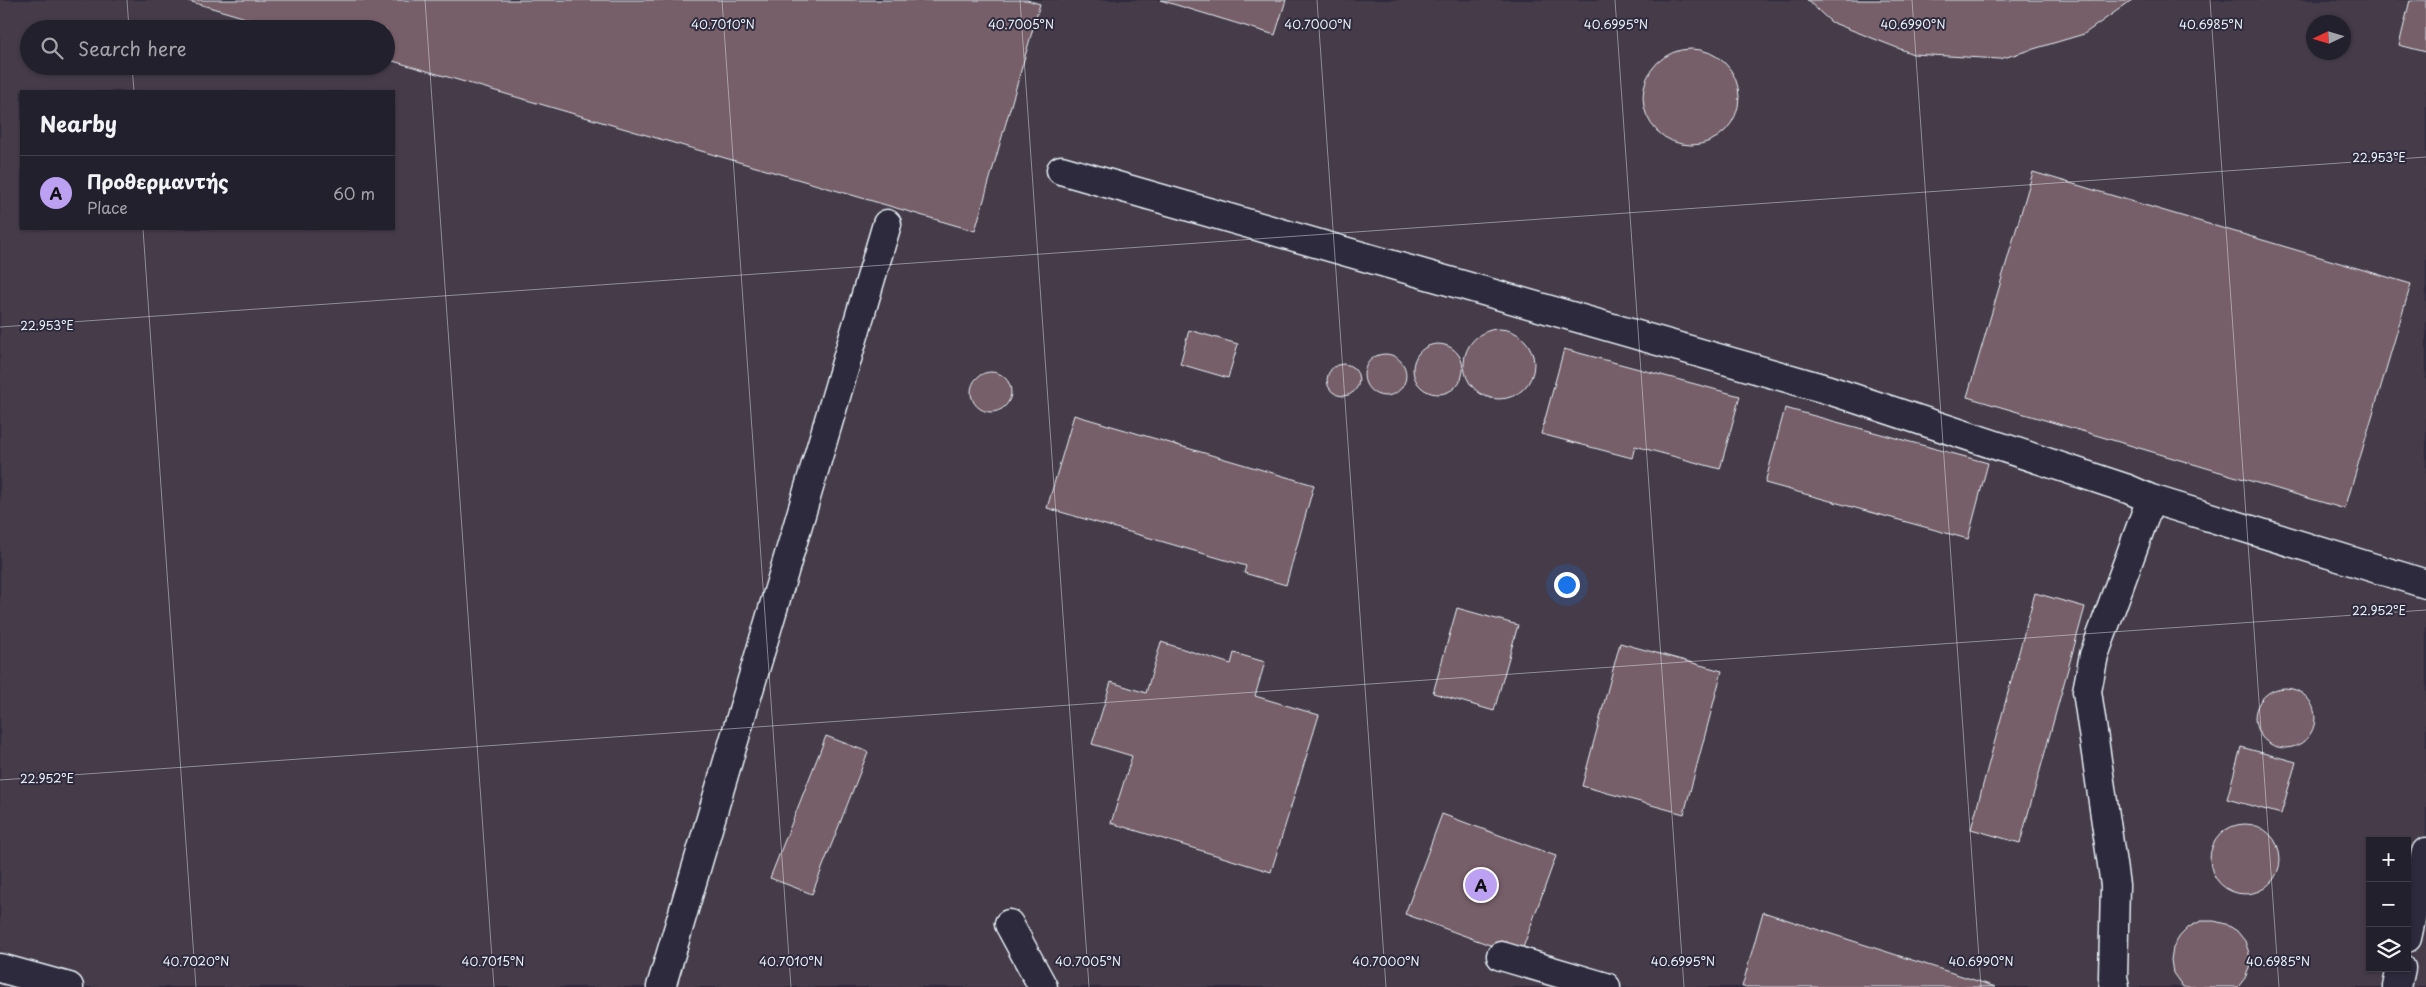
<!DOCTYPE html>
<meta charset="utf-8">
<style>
:root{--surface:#23202e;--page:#2f2d3a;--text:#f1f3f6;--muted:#a3a3aa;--line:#403e4a;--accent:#bca0f2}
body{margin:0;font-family:"Playpen Sans",sans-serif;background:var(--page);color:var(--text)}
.controls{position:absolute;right:15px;bottom:15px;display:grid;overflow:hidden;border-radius:0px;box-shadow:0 1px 4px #0004}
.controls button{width:45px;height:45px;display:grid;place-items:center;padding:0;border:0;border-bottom:1px solid var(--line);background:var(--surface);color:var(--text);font:25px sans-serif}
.compass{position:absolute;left:2306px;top:15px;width:45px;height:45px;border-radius:50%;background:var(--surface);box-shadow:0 1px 4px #0004;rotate:266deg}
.you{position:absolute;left:1566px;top:584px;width:18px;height:18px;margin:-12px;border:4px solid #fff;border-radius:50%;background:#1a73e8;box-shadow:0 0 0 8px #1a73e833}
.badge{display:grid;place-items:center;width:32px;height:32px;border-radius:50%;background:var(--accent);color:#111;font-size:16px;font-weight:700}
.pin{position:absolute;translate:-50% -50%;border:2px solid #fff;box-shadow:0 1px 5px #0006}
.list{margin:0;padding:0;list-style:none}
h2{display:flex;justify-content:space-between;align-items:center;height:65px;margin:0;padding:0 20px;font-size:21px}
h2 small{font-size:16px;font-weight:400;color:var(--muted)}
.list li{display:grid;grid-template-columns:32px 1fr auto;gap:15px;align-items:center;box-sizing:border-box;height:75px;padding:0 20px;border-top:1px solid var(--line)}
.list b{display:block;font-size:19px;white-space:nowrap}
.list p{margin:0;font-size:16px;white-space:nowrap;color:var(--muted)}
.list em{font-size:16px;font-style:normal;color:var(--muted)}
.icon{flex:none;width:28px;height:28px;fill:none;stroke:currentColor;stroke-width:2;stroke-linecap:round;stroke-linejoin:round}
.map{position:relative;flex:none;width:2426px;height:987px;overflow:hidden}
.search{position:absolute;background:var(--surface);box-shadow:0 1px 4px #0004;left:20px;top:20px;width:375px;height:55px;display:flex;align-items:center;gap:12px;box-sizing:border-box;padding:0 18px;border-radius:28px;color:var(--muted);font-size:19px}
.panel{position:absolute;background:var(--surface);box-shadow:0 1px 4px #0004;left:20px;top:90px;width:375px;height:140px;border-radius:0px}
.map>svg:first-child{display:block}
.built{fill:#453a4a;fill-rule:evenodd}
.building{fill:#775f69;stroke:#e8f1f8}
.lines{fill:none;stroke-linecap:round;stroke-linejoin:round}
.minor-casing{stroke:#e8f1f8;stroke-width:31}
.minor{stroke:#2f2a3d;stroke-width:28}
.ticks{fill:none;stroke:#e8f1f8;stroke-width:1;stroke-opacity:0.45}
.ticks-label{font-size:12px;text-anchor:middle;fill:#e8f1f8;stroke:#2f2a3d;stroke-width:4;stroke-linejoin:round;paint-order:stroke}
</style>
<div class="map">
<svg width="2426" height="987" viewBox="0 0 2426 987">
<rect width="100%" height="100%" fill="#2f2a3d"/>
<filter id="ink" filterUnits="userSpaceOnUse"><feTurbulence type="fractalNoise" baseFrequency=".02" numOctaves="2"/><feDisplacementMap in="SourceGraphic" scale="10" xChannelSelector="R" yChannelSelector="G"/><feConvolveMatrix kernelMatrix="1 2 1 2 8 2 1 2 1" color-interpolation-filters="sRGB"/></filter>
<g filter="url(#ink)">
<path class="built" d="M0,0H2426V987H0ZM2314,22H2344V52H2314ZM29,29H386V66H29ZM21,91H394V229H21ZM2370,841H2407V968H2370Z"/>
<path class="building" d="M185,0H1027L1040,4L975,231L386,59V29H283Z
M1160,0H1286L1275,35Z
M1807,0H2132L2084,34L2000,59L1913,54L1831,22Z
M2410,0H2426V52L2399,45Z
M1643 97a48 48 0 1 1 96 0a48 48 0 1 1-96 0Z
M2033,172L2411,284L2345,509L1967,397Z
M1464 364a35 35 0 1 1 70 0a35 35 0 1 1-70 0Z
M1189,330L1238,344L1228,378L1180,364Z
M1413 369a25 25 0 1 1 50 0a25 25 0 1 1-50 0Z
M1564,349L1740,396L1720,469L1635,446L1632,458L1541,434Z
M1364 375a21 21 0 1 1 42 0a21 21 0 1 1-42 0Z
M1327 380a16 16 0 1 1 32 0a16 16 0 1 1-32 0Z
M971 392a20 20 0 1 1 40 0a20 20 0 1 1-40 0Z
M1785,408L1988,463L1968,539L1765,483Z
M1074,415L1314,485L1286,585L1244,573L1246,566L1047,508Z
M2035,593L2085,607L2020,843L1971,829Z
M1457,608L1518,625L1494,711L1433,693Z
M1161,642L1231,664L1234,653L1265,662L1255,696L1319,715L1271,872L1111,823L1132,756L1092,744L1111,682L1146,693Z
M1620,643L1722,671L1684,814L1582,786Z
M2255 718a30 30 0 1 1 60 0a30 30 0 1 1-60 0Z
M826,736L868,752L812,894L770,878Z
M2241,747L2296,762L2281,814L2227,799Z
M1442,814L1556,856L1520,956L1405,914Z
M2210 859a35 35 0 1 1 70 0a35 35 0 1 1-70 0Z
M1763,912L1996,987H1742Z
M2201,921H2214L2226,924L2237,931L2245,941L2249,953L2250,966L2245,978L2238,987H2183L2173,973L2171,960L2173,947L2180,936L2189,927Z"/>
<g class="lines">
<defs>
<path id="minor" d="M1061,170L1829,390L2128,489L2151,499L2426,584
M1009,924L1043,987
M2407,938L2426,852
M1501,956L1606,987
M0,968L69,987
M661,987L887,224
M2115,987L2113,977L2115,885L2087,691L2094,655L2151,499
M2397,987L2401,968"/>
</defs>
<use href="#minor" class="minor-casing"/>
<use href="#minor" class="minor"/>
</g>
</g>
<path class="ticks" d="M127,0L129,29M425,0L494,987M722,0L791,987M1020,0L1089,987M1317,0L1386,987M1615,0L1684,987M1912,0L1981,987M2210,0L2279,987M132,66L134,91M143,229L196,987M0,327L2426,157M0,780L2426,610"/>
<g class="ticks-label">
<text x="723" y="29">40.7010°N</text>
<text x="1021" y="29">40.7005°N</text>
<text x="1318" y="29">40.7000°N</text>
<text x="1616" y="29">40.6995°N</text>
<text x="1913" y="29">40.6990°N</text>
<text x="2211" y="29">40.6985°N</text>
<text x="2379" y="162">22.953°E</text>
<text x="47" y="330">22.953°E</text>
<text x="2379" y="615">22.952°E</text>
<text x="47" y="783">22.952°E</text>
<text x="196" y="966">40.7020°N</text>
<text x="493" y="966">40.7015°N</text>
<text x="791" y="966">40.7010°N</text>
<text x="1088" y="966">40.7005°N</text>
<text x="1386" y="966">40.7000°N</text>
<text x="1683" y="966">40.6995°N</text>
<text x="1981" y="966">40.6990°N</text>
<text x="2278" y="966">40.6985°N</text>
</g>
</svg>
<div class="controls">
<button>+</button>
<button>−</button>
<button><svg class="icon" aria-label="layers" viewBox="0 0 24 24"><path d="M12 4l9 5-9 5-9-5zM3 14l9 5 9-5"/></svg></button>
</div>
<svg class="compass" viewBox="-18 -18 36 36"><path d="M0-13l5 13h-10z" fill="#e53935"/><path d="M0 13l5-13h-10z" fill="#a3a3aa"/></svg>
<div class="you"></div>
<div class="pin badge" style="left:1481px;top:885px">A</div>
<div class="search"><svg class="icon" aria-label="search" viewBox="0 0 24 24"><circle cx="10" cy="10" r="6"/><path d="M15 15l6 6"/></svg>Search here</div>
<section class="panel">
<h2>Nearby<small></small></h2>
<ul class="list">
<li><span class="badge">A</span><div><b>Προθερμαντής</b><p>Place</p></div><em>60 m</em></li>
</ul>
</section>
</div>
